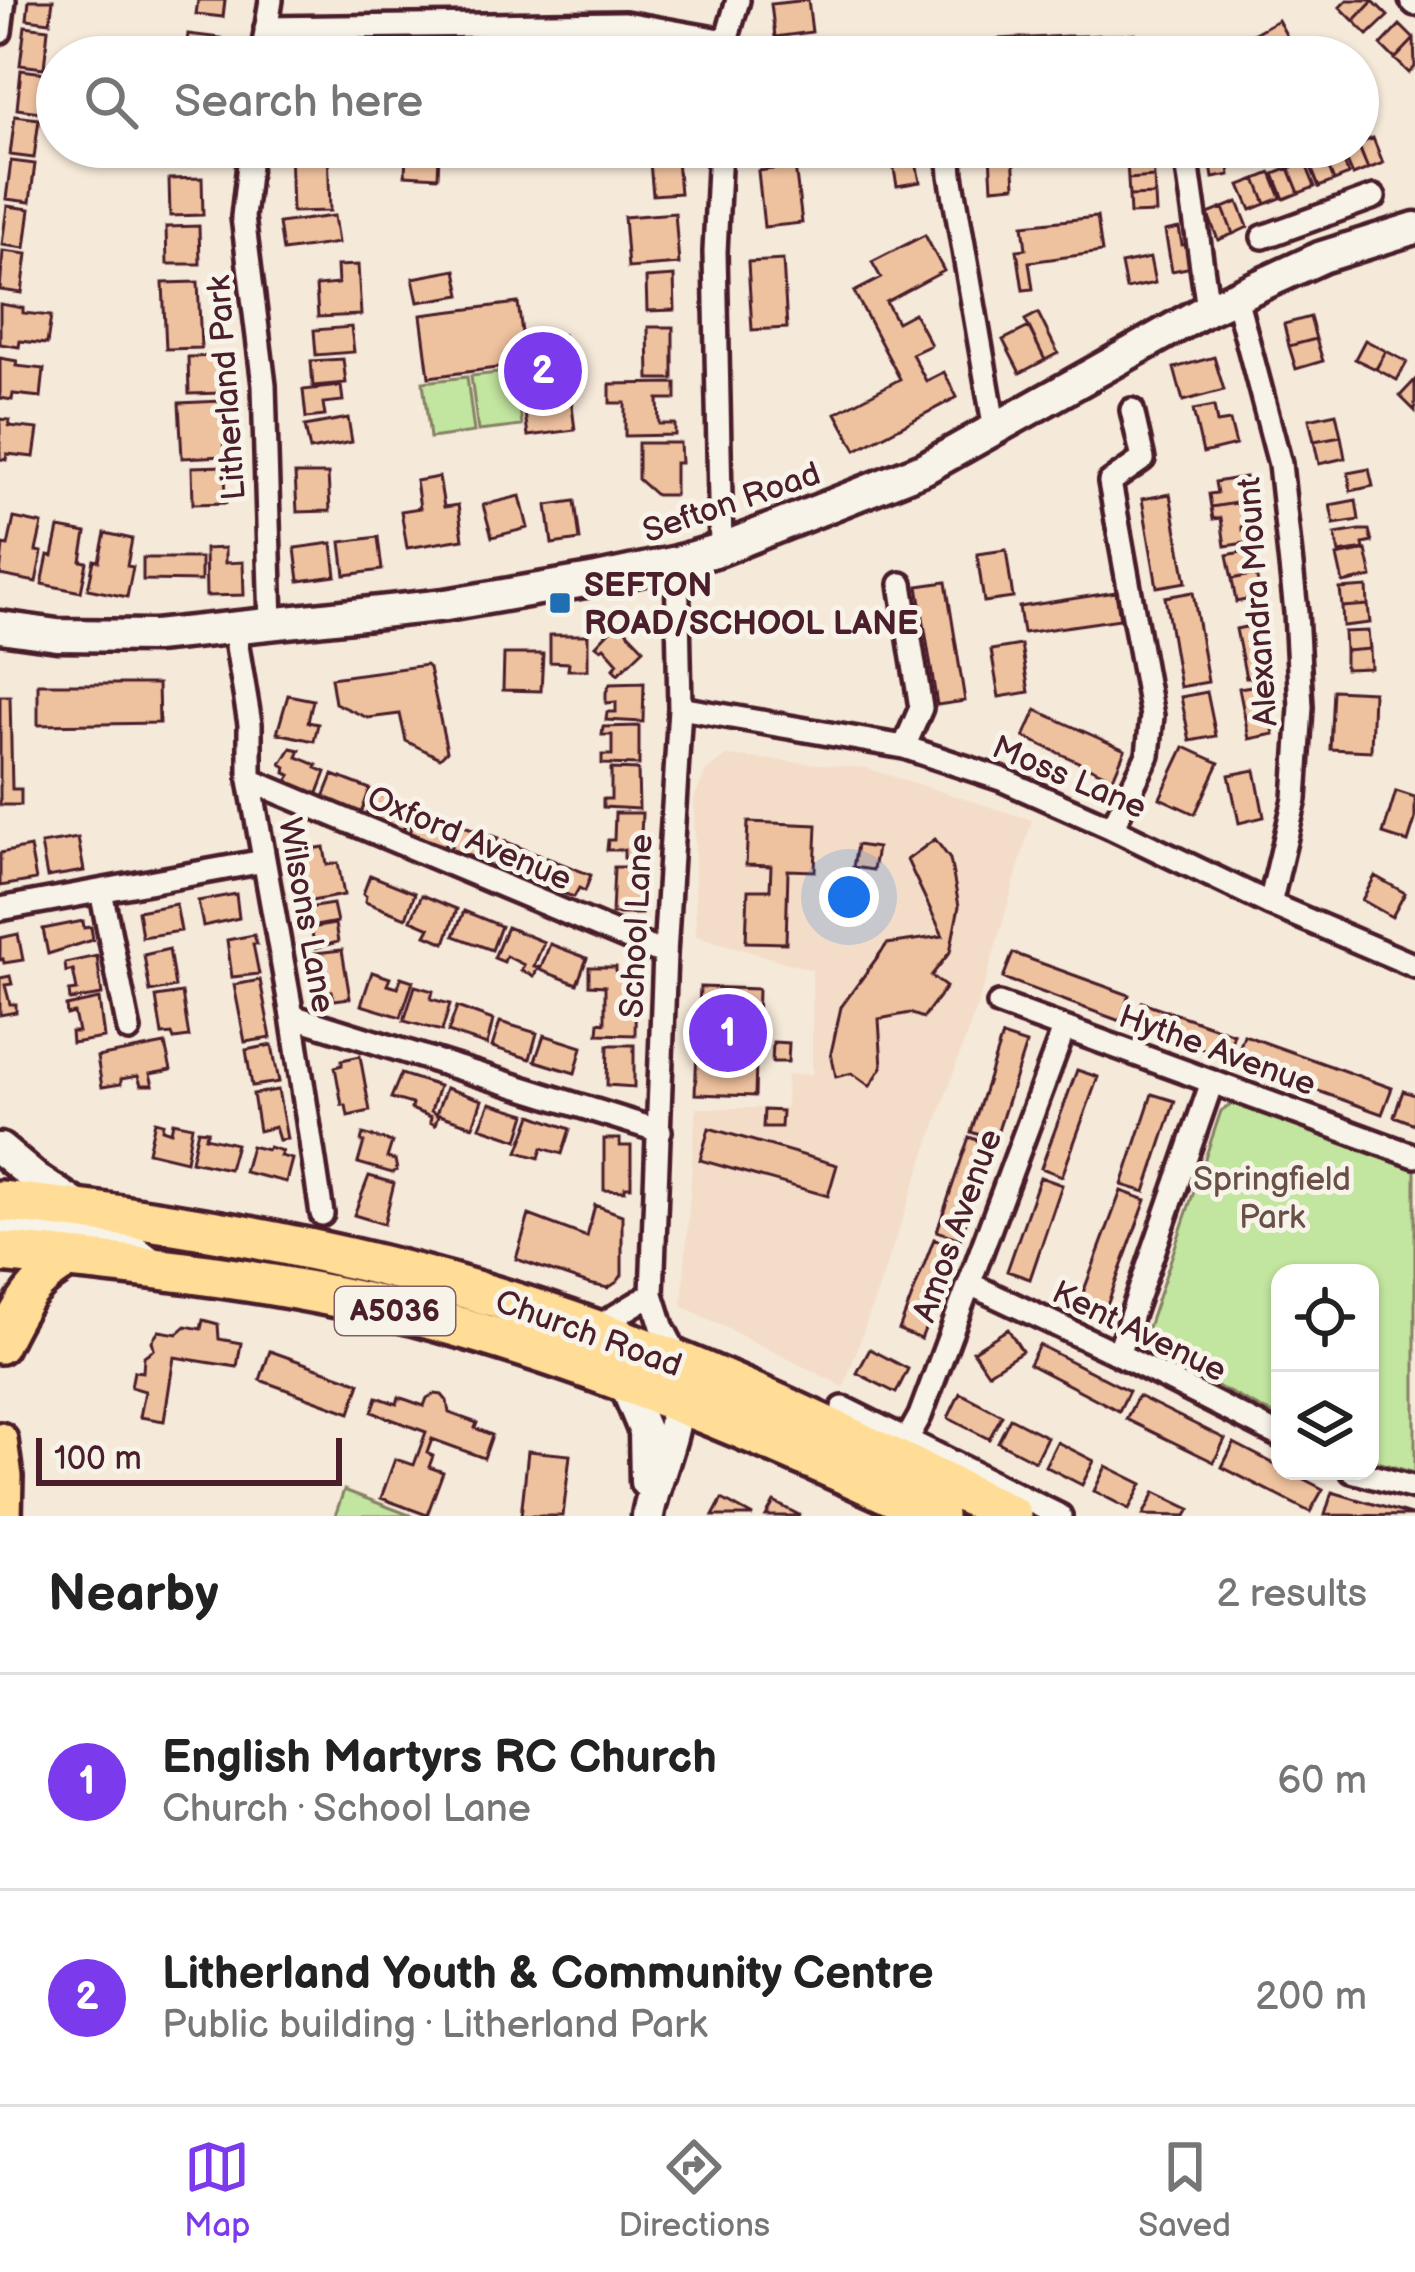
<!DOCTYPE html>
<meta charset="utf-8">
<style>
:root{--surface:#fff;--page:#f6f6f6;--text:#222;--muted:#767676;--line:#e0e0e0;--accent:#7c3aed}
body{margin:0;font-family:"Balsamiq Sans",sans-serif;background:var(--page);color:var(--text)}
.controls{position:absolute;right:36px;bottom:36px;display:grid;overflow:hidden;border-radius:24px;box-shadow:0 3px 9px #0004}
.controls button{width:108px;height:108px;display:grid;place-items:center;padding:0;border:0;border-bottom:3px solid var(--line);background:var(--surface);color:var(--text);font:60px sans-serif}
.scale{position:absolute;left:36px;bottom:30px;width:306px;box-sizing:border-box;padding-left:12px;border:6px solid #4a1f2b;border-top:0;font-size:33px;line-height:42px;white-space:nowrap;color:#4a1f2b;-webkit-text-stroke:9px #f7f3e8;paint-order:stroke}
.you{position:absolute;left:849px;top:897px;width:42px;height:42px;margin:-30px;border:9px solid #fff;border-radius:50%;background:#1a73e8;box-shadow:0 0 0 18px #1a73e833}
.badge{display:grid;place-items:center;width:78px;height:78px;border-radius:50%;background:var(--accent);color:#fff;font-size:39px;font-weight:700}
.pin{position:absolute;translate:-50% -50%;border:6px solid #fff;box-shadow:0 3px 12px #0006}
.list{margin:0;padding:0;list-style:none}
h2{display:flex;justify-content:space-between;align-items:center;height:156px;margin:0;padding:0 48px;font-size:51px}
h2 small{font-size:39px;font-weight:400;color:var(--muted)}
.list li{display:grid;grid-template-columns:78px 1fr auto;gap:36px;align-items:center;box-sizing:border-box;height:216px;padding:0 48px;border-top:3px solid var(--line)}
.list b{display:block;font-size:45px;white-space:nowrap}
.list p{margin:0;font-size:39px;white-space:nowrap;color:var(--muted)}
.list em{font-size:39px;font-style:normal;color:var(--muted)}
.icon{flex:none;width:66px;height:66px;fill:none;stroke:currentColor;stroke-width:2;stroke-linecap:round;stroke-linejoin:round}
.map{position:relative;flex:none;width:1415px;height:1516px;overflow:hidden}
.search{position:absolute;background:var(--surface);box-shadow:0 3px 9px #0004;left:36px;right:36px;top:36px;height:132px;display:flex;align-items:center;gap:30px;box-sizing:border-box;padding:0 42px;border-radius:66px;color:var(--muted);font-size:45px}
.sheet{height:588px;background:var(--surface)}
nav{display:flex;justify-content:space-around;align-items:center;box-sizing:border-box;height:168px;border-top:3px solid var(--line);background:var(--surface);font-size:33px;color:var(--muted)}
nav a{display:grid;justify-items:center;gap:6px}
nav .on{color:var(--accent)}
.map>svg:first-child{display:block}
.built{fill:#f3ddc8}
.green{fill:#c2e59f;stroke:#868265;stroke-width:3}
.building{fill:#efc29f;stroke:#4a1f2b;stroke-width:3}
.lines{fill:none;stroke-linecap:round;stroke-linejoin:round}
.street-casing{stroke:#4a1f2b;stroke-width:30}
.secondary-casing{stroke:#4a1f2b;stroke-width:39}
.primary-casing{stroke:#4a1f2b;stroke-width:42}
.highway-casing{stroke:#4a1f2b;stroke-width:48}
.street{stroke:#f7f3e8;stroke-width:21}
.secondary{stroke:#f7f3e8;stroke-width:30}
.primary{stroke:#ffdd96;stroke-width:33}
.highway{stroke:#ffdd96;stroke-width:39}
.poi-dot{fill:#1f6fb2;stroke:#f7f3e8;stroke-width:4.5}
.labels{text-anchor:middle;stroke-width:10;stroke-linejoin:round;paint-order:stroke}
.shield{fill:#f7f3e8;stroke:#7e5f64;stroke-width:3}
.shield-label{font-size:30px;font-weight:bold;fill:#4a1f2b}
.street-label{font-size:33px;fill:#4a1f2b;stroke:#f7f3e8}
.poi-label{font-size:33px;font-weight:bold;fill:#4a1f2b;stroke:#f7f3e8;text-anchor:start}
.park-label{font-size:33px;fill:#685048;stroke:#f7f3e8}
</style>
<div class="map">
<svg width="1415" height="1516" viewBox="0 0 1415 1516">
<rect width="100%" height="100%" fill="#f5e9d9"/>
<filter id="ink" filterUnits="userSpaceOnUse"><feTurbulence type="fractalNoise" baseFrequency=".00833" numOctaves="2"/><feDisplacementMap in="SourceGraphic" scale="24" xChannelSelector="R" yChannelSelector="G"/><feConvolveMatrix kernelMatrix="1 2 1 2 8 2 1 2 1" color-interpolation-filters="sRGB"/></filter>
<g filter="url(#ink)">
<path class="built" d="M726,756L866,768L1032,820L987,977L844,1387L682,1306L696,1108H786L787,1075L812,1074V970L696,936L694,799L706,771Z"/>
<path class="green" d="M516,371L522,426L478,431L471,376Z
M467,377L474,432L430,438L423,382Z
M1233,1103L1415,1168V1473L1370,1460V1273H1280V1418L1152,1353L1143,1342L1221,1111Z
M344,1490L412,1516H335Z"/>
<path class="building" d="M29,0H53L50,22L27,19Z
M198,0H225L223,17L196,14Z
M808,0L812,32L775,37L771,4Z
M1347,0H1372L1373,1L1354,21L1340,7Z
M1373,1L1388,16L1368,35L1354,21Z
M1278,20L1298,57L1194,56L1215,44L1220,52Z
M1400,25L1414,39L1395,59L1381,45Z
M25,26L48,29L44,68L20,65Z
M188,34L221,38L219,57H185Z
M1135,34L1136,57H1119L1118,35Z
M1101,35H1118L1119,57H1101Z
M1101,35V57H1084L1083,36Z
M1066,36H1083L1084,57H1067Z
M1066,36L1067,57H1050L1049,37Z
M1049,37L1050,57H1033L1032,38Z
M1015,38V57H998V39Z
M1015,38H1032L1033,57H1015Z
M1414,39L1415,67L1409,73L1395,59Z
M21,70L45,73L40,112L17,109Z
M15,116L39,119L34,158L10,155Z
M1373,138L1383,163L1368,169L1358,144Z
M1358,145L1368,169L1353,175L1342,150Z
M175,147H209L208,163H175Z
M290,147H328L330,211L292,212Z
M890,147H913L920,182L897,186Z
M985,147H1035L1036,153L1013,154L1015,186L992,188L990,155L985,156Z
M1126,147H1152L1154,177L1128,179Z
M1227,149L1230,175L1213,178L1209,152Z
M1339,150L1349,175L1334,181L1324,156Z
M406,153L439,154L438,177L405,175Z
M1324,156L1334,181L1319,187L1309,162Z
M677,160L680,193L653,195L650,163Z
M11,161L35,164L30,202L6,199Z
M1305,162L1315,187L1299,193L1289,168Z
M795,166L802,223L764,227L758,171Z
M1289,168L1299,193L1284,199L1274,174Z
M1271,173L1281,198L1266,204L1256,179Z
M1154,177L1155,195L1129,196L1128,179Z
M202,178L203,215L170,216L169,179Z
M1256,179L1266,204L1251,210L1240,185Z
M1155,195L1156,213L1130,214L1129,196Z
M1238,202L1248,227L1233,234L1223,208Z
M7,206L30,209L25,248L2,245Z
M1223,208L1233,234L1218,240L1208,214Z
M675,213L679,264L628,268L624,217Z
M334,216L338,243L283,251L279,223Z
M1097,217L1102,252L1029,262L1033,289L1023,290L1017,250L1026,249L1023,225Z
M199,226L200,264H167L166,227Z
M1179,228L1182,245L1193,243L1197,266L1172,271L1165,231Z
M925,235L944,271L886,302L897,322L914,313L931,345L912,354L926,381L944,372L957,397L856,450L836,413L900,379L854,292L881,278L872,262Z
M3,251L27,254L22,293L0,290Z
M1150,258L1155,283L1126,289L1121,264Z
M783,260L787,328L752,330L748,262Z
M358,265L361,315L318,317L316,286L338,284L337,266Z
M456,270L461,295L418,302L413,278Z
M674,276L675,310L647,311L646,278Z
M198,282L201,348L166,349L163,283Z
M518,303L523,340L563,335L575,430L528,436L519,365L429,377L421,315Z
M0,304L23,308V313L51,316L47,344L20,341L19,347L0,344Z
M1038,313L1058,353L1045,360L1025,320Z
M1310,317L1316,339L1289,346L1284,324Z
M351,327L354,352L316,355L314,330Z
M648,327H673V379H649Z
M1029,327L1045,360L1020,373L1003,340Z
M1316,339L1323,361L1296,369L1289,346Z
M1365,340L1386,351L1376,369L1355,359Z
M1386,351L1407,362L1397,380L1376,369Z
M221,356L222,393L189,394L188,357Z
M1214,357L1224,390L1183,401L1174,368Z
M0,358L17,361L16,366L44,369L41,397L13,394L12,400L0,398Z
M343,359L346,383L313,386L311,361Z
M1415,380V411L1400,396Z
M676,383V399H658L659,424H675V435L625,436V403H610V384Z
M341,386L343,401L323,403L325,416L306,418L303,390Z
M222,401L224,456L182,458L179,403Z
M1214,406L1217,423L1230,421L1236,445L1203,453L1193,410Z
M1336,413L1341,436L1314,441L1309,419Z
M348,418L352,442L310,450L305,426Z
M0,419L10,420L9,426L38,429L34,457L7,454L6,460L0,459Z
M1341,436L1345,458L1319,464L1314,441Z
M638,443H680L681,463H675V495H656L638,479Z
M225,466L226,503L193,504L192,467Z
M1369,469L1373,486L1351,491L1348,473Z
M295,474H328L330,511L297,512Z
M439,477L444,507L458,505L463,539L407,548L401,511L420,508L416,481Z
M1245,477L1249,501L1211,507L1209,494L1217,493L1215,482Z
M1170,494L1186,582L1157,587L1142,499Z
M520,496L528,528L492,537L483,505Z
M1356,500L1359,520L1334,524L1330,505Z
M575,501L580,540L552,544L547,505Z
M1249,501L1252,525L1242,526V530L1250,529L1252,542L1225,546L1221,518L1213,519L1211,507Z
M14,518L42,524L36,551L42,552L36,582L0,575L3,545L8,546Z
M59,528L86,533L81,561L87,562L81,592L42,584L48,555L53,556Z
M1360,530H1369L1372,542L1363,544L1364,549L1339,553L1335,534Z
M105,533L132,539L127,566L133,567L127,597L88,589L94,560L99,561Z
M378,537L382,570L345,575L341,542Z
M332,543L336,576L299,581L295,548Z
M225,548V563L243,562L244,595L206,596L205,549Z
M1006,550L1013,598L984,602L977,554Z
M1251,550L1256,574L1232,579L1227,555Z
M1366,550L1372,577L1343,583L1337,556Z
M143,558H201V581L143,580Z
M1256,574L1261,597L1236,602L1232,579Z
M946,582L965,701L937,705L918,586Z
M1367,587L1368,605L1342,607L1340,589Z
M1116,592L1120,619L1023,633L1019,607Z
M1193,592L1208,682L1180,687L1165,597Z
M1368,605L1370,623L1343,626L1342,607Z
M618,622L644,649L618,674L613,669L618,663L604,647L601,649L596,645Z
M1260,624L1270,674L1246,678L1236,629Z
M1368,631L1370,649L1345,651L1344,632Z
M550,635H588V670H568L569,663L550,662Z
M1021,645L1029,692L999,697L991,650Z
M1370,649L1371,668L1345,669V651Z
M504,654H543L541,691L503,690Z
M426,665L429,668L447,751L440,758L406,741L400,714L368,718L335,703L331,678Z
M644,683L643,722L606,720L607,712H616V702L606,703V692L610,684Z
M38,684H158L159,723L38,725Z
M1264,684L1274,734L1249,739L1239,688Z
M1333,690L1373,692L1371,751L1330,749Z
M1207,692L1216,736L1190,741L1181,697Z
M288,695L313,700L308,722L318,724L314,741L277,733Z
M0,696H10L12,789H21V805H0Z
M1036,710L1125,750L1113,778L1024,737Z
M639,726V765L602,764V755H612V735H602L603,727Z
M1184,747L1219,763L1195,814L1160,798Z
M291,748L300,750L297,757L317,765L316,768L326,772L316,798L285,785L291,775L285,773L286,767L281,764Z
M611,769L638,770L639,809L603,807V799H611Z
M1255,770L1264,817L1239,823L1229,775Z
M333,775L370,789L360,816L323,800Z
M1396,791L1415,797V820L1408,842L1383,834Z
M375,793L411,805L403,831L365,817Z
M418,808L455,822L445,846L409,833Z
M615,813H642L640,859L624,858V850H607L608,840H614Z
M748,822L817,825L815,871L788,870L786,943L746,942L748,890H770L771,866L746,865Z
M461,825L498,838L488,863L450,849Z
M78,838L84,871L47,877L41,844Z
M935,839L950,859L959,906L950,952L931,976L946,987L923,1018L910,1013L879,1019L882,1067L870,1086L852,1073L836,1077L831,1053L841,1007L887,944L943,936L907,860Z
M504,841L541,856L531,880L493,865Z
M857,845L877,848L873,870L853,867Z
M30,847L36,880L0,886V853Z
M324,847L327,865L338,863L344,895L306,902L298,851Z
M547,858L591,875L585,891L579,888L574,897L535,884Z
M614,867H630L629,872L640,873L641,914H612Z
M370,875L415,893L406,918L365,902L366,896L363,894Z
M1375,876L1405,893L1392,917L1362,900Z
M236,894L239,918L203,926L198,901Z
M422,895L457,909L445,943L426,935L430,928L411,920Z
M176,904L181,931L142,937L138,911Z
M333,904L337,922L310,927L308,908Z
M464,911L501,926L492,950L454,936Z
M83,921L84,928L91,927L93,940L48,954L43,929Z
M335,924L338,942L315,948L311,928Z
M507,927L544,942L534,966L538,967L534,976L521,971L524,965L506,956L504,962L494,958Z
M18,934L23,960L4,963L3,959L0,960V938Z
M254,935L257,944H253L259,974L232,977L227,940Z
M550,944L587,958L577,984L540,970Z
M169,949L175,987L150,992L144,955Z
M342,950L350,998L334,1000L332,991L322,994L315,953Z
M1013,953L1129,995L1120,1021L1003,978Z
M97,956L102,995L70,1000L69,991L77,990L73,970L66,972L65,963Z
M589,967H616V974L636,976L635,1035L598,1034L599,1022L605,1023V986L589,985Z
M372,972L390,978L387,985L398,988L401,977L413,981L401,1017L361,1005Z
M10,976L12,984L5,985L10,1004H16V1012L0,1015V978Z
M260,980L271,1038L245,1042L234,985Z
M415,986L433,991L431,999L450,1004L442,1031L404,1021Z
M700,987L758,989L755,1096L695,1094Z
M182,993L189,1037L174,1039L172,1034L162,1035L156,997Z
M99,999L104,1038L72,1043L71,1032H78L74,1013L67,1015L66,1006Z
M1142,1002L1234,1034L1226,1057L1134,1025Z
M457,1007L493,1020L487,1045L448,1032Z
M500,1022L537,1033L530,1059L492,1047Z
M544,1035L582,1047L575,1073L535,1061Z
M1244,1035L1392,1088L1382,1114L1235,1061Z
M1002,1036L1026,1044L995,1140L971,1132Z
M773,1042L789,1043L788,1062H772Z
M165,1044L171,1070L150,1074L153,1085H141L138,1076L121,1079V1084L102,1087L97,1057Z
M272,1045L279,1082L252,1086L246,1050Z
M608,1045H634V1087L607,1085Z
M360,1056L370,1111L348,1116L346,1105H342L335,1067L342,1065V1060Z
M1077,1070L1098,1077L1062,1176L1041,1168Z
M401,1074L439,1086L431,1111L438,1116L435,1125L430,1122L431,1117L411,1109L412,1104L391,1098Z
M446,1088L482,1100L473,1126L436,1114Z
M278,1090L287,1139L279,1140L275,1127L259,1131L253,1094Z
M1403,1091L1415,1095V1124L1394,1116Z
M1152,1094L1175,1101L1145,1192L1122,1185Z
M490,1103L526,1114L518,1140L480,1127Z
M764,1110L782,1111L781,1127H763Z
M532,1115L570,1129L562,1154L542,1148L539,1158L518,1152Z
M155,1121L163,1123L162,1129L171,1132L173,1122L192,1126L186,1161L148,1152Z
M709,1128L837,1165L828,1196L700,1160Z
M198,1130L208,1131L205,1137L236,1144L229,1169L191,1161Z
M363,1134L392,1142L387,1158L395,1160L397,1170L392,1173L358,1163L364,1142L361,1141Z
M969,1137L993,1146L960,1239L937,1231Z
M604,1139H620V1146H631V1187H625V1191L604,1190Z
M251,1146L267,1150L269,1147L282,1151L280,1156L292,1159L286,1182L244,1172Z
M369,1176L394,1183L384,1224L354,1215Z
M1040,1177L1062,1185L1030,1279L1007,1271Z
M1121,1191L1146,1200L1102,1319L1077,1309Z
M595,1205L622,1215V1275L617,1282L608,1288L589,1284L516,1259L529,1215L587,1237Z
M934,1239L957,1248L921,1339L899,1330Z
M203,1320L218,1324L219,1339L241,1343L237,1367L174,1357L164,1421L140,1417L145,1391L131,1387L134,1371L143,1372L144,1356L154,1349L152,1341L159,1331L177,1334L186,1326L201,1329Z
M1008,1329L1022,1351L988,1373L973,1351Z
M1039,1345L1129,1391L1119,1411L1029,1364Z
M870,1349L908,1369L896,1393L857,1373Z
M270,1351L360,1383L350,1413L260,1380Z
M960,1393L1002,1415L989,1439L948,1418Z
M435,1394L442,1395L447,1401L449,1413L477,1423L475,1428L492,1435L484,1458L432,1439L427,1453L433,1456L429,1467L443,1472L427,1515L381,1498L395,1459L414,1465L426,1432L372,1412L377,1397L397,1404L399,1397L424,1406L427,1398Z
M1138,1396L1225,1439L1214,1462L1126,1419Z
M1010,1418L1047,1437L1035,1461L998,1442Z
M1057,1442L1094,1461L1082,1485L1045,1466Z
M1234,1443L1280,1467V1471H1288L1323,1489L1310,1512L1222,1467Z
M528,1451L570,1455L563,1516H521Z
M1106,1466L1142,1484L1129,1509L1094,1491Z
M1155,1492L1190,1509L1186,1516L1143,1515Z
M1332,1492L1414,1516L1325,1515Z
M722,1499L753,1516H713Z
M774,1502L799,1515L798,1516H766Z"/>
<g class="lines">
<defs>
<path id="street" d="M1411,0L1415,4
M266,28L625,23L726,41
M0,32L4,0
M1171,52L1172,57
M262,57L271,0
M726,57V41L738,0
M251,147L243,217L264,385L271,624
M720,147L715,252L721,549
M949,147L951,175L995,430
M1185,147L1208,309
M1263,237L1374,197
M1236,297L1280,464L1296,612L1301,707L1295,799L1270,904
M677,562L680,708L665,954L652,1294L662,1326L679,1359
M901,584L921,708L904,747
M234,628L250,724V780L292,1016L322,1214
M680,708L904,747L1001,779L1112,828L1270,904L1415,966
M250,780L665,954
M1112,828L1148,755L1152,716L1110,482L1143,459L1132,410
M101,891L129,1030
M0,909L264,861
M999,1004L1415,1156
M292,1016L660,1131
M970,1284L1118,1354L1280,1436
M594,1329L652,1294
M1118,1354L1212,1082
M843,1408L1060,1516
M906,1441L920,1416L1064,1029
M1352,1471L1415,1488"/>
<path id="secondary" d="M0,627L57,635L155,636L446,605L597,579L677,562L721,549L925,468L1208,309L1322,257L1415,228
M0,1149L36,1179L82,1209
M0,1227L125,1243L157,1268
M625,1384L645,1432L646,1482
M648,1516C651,1489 681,1424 675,1403C673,1396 668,1392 664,1386"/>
<path id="primary" d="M0,1346C21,1304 31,1281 74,1259
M0,1440L5,1477L4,1516"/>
<path id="highway" d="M0,1201C201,1222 405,1261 595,1330C738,1380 875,1450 1011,1516
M0,1252C145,1266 293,1281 434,1320C607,1367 775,1440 937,1516"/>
</defs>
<use href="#street" class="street-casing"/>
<use href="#secondary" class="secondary-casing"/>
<use href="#primary" class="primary-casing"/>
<use href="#highway" class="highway-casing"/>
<use href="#street" class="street"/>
<use href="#secondary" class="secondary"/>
<use href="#primary" class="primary"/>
<use href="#highway" class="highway"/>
</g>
</g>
<rect class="poi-dot" x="548" y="591" width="24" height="24" rx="6"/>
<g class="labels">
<rect class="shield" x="335" y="1287" width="120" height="48" rx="9"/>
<g class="shield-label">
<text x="395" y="1321">A5036</text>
</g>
<g class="street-label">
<text transform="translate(225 388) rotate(-94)" y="12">Litherland Park</text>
<text transform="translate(731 501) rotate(-19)" y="12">Sefton Road</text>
<text transform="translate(1256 602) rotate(-94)" y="12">Alexandra Mount</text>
<text transform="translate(1070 776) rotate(23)" y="12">Moss Lane</text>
<text transform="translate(470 837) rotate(23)" y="12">Oxford Avenue</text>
<text transform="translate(308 915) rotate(80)" y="12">Wilsons Lane</text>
<text transform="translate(635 926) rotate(-87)" y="12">School Lane</text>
<text transform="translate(1218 1049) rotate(20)" y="12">Hythe Avenue</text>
<text transform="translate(956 1225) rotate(-70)" y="12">Amos Avenue</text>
<text transform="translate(1140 1330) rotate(26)" y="12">Kent Avenue</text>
<text transform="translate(589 1332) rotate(20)" y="12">Church Road</text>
</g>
<g class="poi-label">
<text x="584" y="596">SEFTON<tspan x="584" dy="38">ROAD/SCHOOL LANE</tspan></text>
</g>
<g class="park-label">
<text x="1272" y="1190">Springfield<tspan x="1272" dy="38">Park</tspan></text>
</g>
</g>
</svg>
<div class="controls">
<button><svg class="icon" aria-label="locate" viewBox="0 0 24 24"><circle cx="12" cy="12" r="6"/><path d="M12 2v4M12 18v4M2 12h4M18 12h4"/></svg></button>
<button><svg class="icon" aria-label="layers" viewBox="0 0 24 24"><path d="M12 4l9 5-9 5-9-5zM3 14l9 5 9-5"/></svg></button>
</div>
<div class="scale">100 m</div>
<div class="you"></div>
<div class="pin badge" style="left:728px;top:1033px">1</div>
<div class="pin badge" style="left:543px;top:371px">2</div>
<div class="search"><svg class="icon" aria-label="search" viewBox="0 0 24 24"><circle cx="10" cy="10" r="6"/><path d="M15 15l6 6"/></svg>Search here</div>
</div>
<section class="sheet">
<h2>Nearby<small>2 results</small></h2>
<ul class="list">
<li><span class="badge">1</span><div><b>English Martyrs RC Church</b><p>Church · School Lane</p></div><em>60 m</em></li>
<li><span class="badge">2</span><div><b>Litherland Youth &amp; Community Centre</b><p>Public building · Litherland Park</p></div><em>200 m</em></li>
</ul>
</section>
<nav>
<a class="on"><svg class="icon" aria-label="map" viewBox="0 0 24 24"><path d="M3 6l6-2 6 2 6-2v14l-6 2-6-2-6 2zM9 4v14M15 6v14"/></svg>Map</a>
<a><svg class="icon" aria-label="directions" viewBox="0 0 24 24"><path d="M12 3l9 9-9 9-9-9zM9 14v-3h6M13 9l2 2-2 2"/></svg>Directions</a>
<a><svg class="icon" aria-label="saved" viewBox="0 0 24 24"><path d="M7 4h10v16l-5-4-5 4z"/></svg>Saved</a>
</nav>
